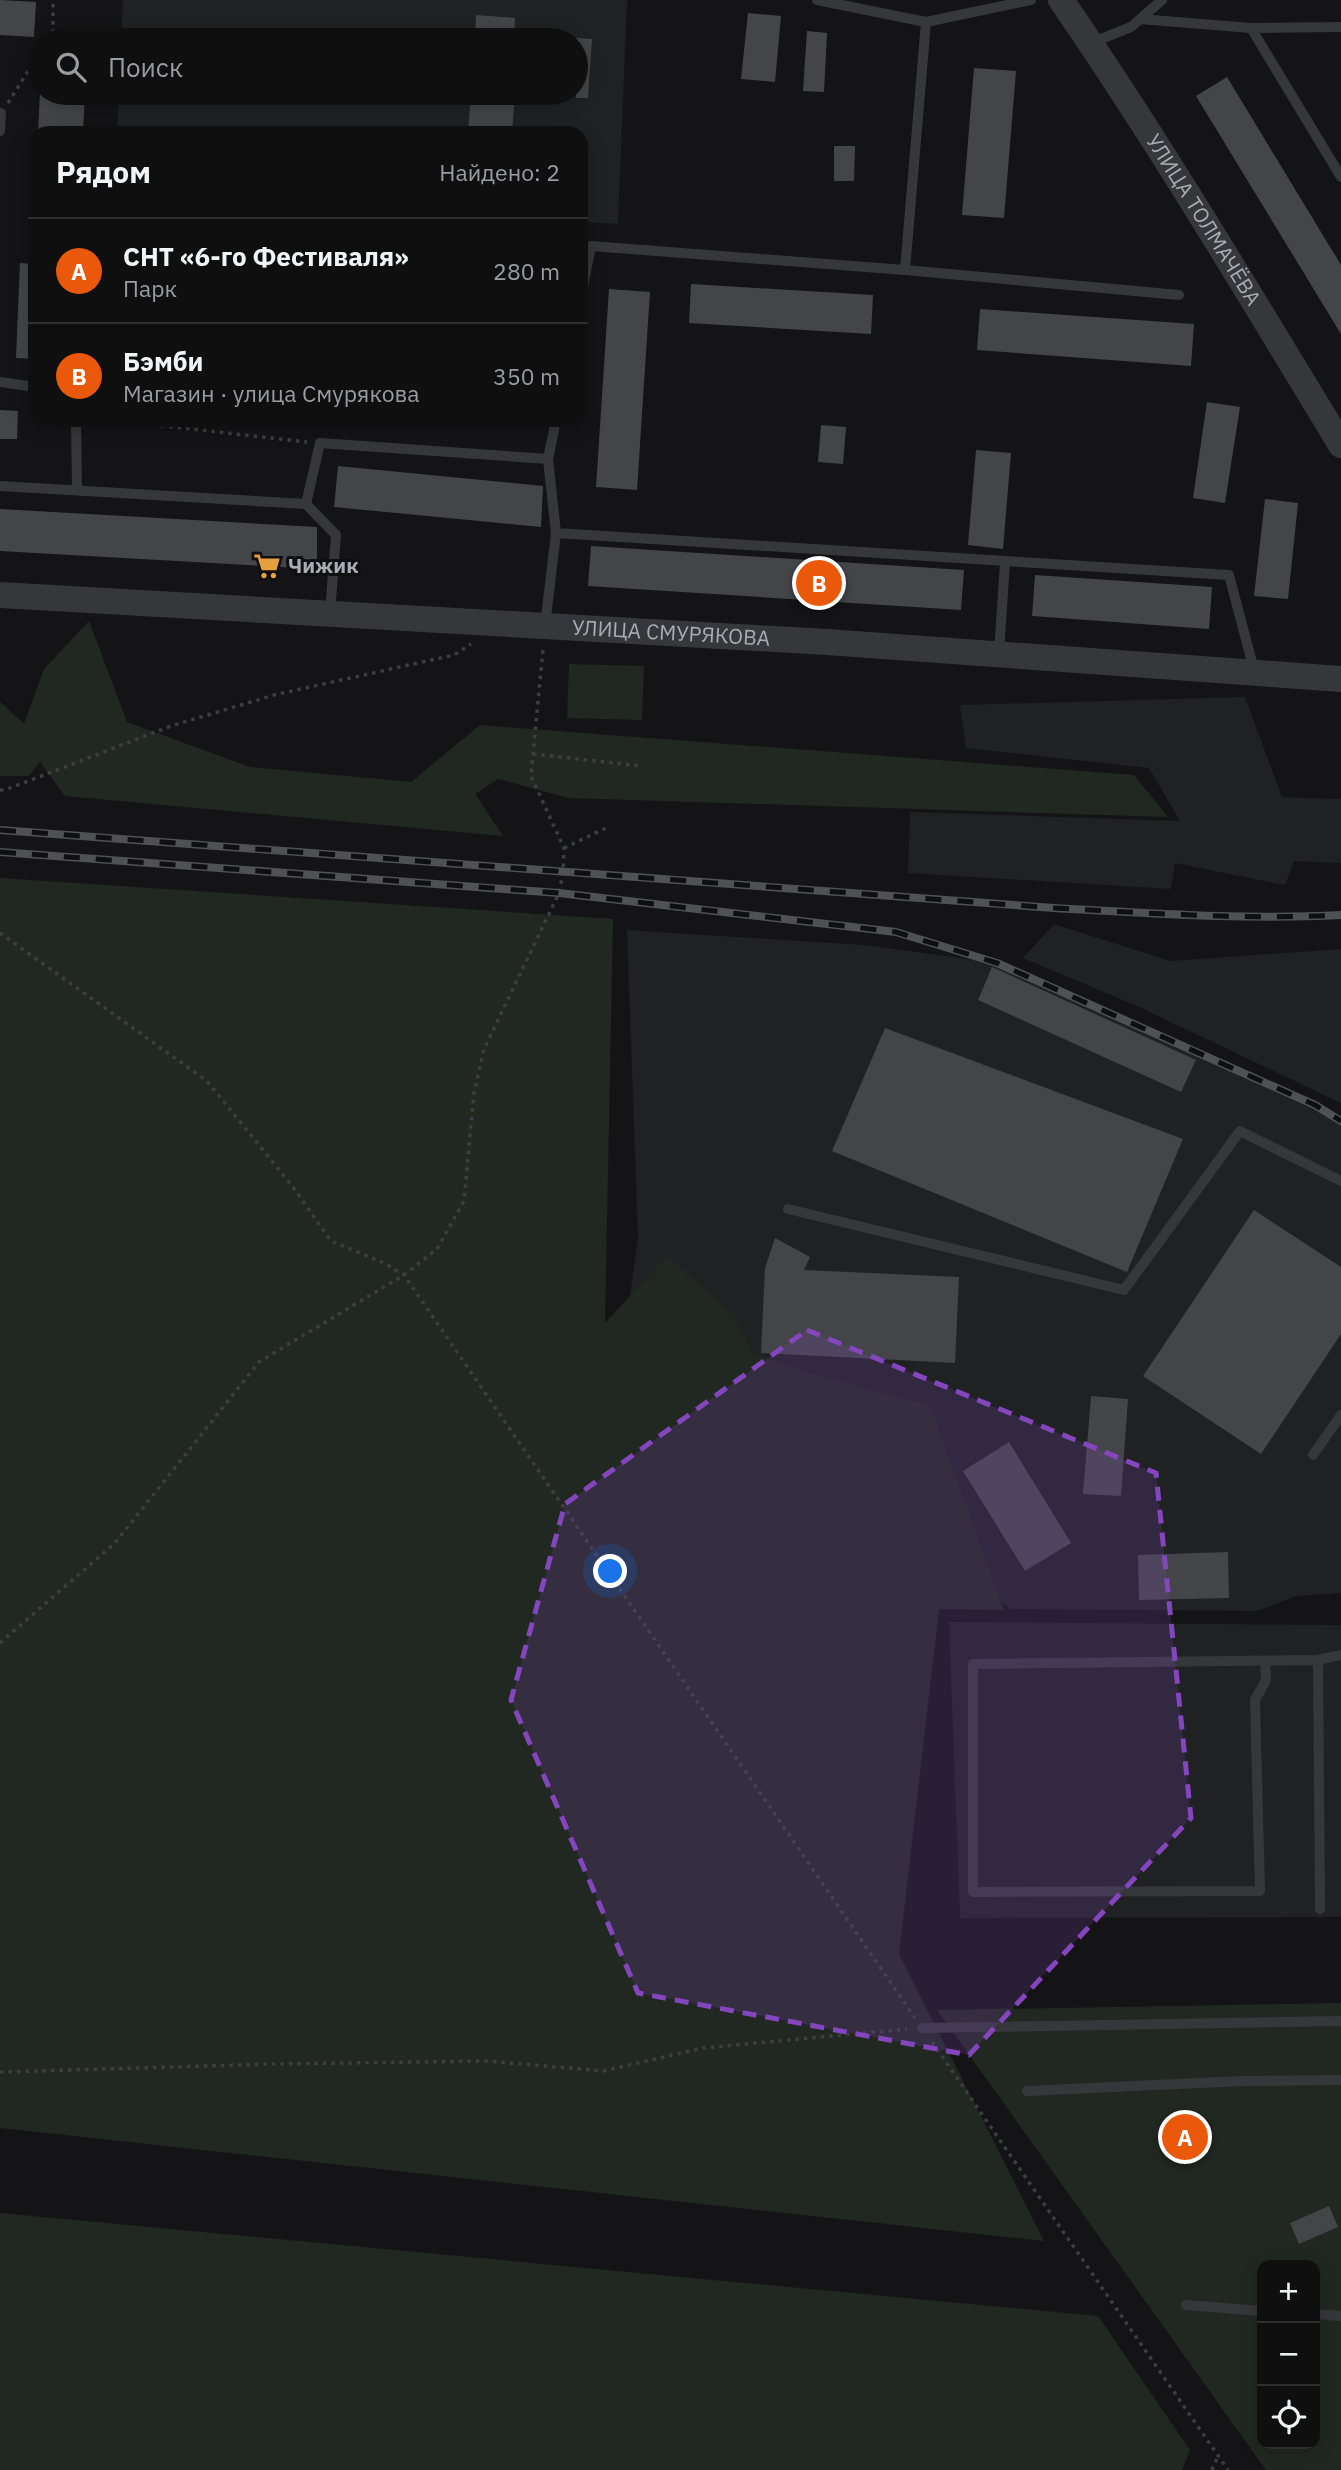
<!DOCTYPE html>
<html lang="ru">
<meta charset="utf-8">
<style>
:root{--surface:#0f0f10;--page:#1d1d1e;--text:#f1f3f6;--muted:#9b9c9f;--line:#2f2f30;--accent:#ea580c}
body{margin:0;font-family:"IBM Plex Sans",sans-serif;background:var(--page);color:var(--text)}
.controls{position:absolute;right:21px;bottom:21px;display:grid;overflow:hidden;border-radius:14px;box-shadow:0 4px 18px #0003}
.controls button{width:63px;height:63px;display:grid;place-items:center;padding:0;border:0;border-bottom:2px solid var(--line);background:var(--surface);color:var(--text);font:35px sans-serif}
.you{position:absolute;left:611px;top:1572px;width:24px;height:24px;margin:-18px;border:5px solid #fff;border-radius:50%;background:#1a73e8;box-shadow:0 0 0 10px #1a73e833}
.badge{display:grid;place-items:center;width:46px;height:46px;border-radius:50%;background:var(--accent);color:#fff;font-size:23px;font-weight:700}
.pin{position:absolute;translate:-50% -50%;border:4px solid #fff;box-shadow:0 2px 7px #0006}
.list{margin:0;padding:0;list-style:none}
h2{display:flex;justify-content:space-between;align-items:center;height:91px;margin:0;padding:0 28px;font-size:30px}
h2 small{font-size:23px;font-weight:400;color:var(--muted)}
.list li{display:grid;grid-template-columns:46px 1fr auto;gap:21px;align-items:center;box-sizing:border-box;height:105px;padding:0 28px;border-top:2px solid var(--line)}
.list b{display:block;font-size:26px;white-space:nowrap}
.list p{margin:0;font-size:23px;white-space:nowrap;color:var(--muted)}
.list em{font-size:23px;font-style:normal;color:var(--muted)}
.icon{flex:none;width:38px;height:38px;fill:none;stroke:currentColor;stroke-width:2;stroke-linecap:round;stroke-linejoin:round}
.map{position:relative;flex:none;width:1341px;height:2470px;overflow:hidden}
.search{position:absolute;background:var(--surface);box-shadow:0 4px 18px #0003;left:28px;top:28px;width:560px;height:77px;display:flex;align-items:center;gap:18px;box-sizing:border-box;padding:0 24px;border-radius:38px;color:var(--muted);font-size:26px}
.panel{position:absolute;background:var(--surface);box-shadow:0 4px 18px #0003;left:28px;top:126px;width:560px;height:301px;border-radius:21px}
.map>svg:first-child{display:block}
.built{fill:#202123}
.green{fill:#212821;fill-rule:evenodd}
.building{fill:#434549}
.lines{fill:none;stroke-linecap:round;stroke-linejoin:round}
.path{stroke:#3c3e41;stroke-width:3.5;stroke-dasharray:3.5 5;stroke-linecap:butt}
.service{stroke:#36373b;stroke-width:10}
.tertiary{stroke:#36373b;stroke-width:26}
.rail-casing{stroke:#4f5155;stroke-width:8}
.rail{stroke:#0f0f11;stroke-width:5;stroke-dasharray:16;stroke-linecap:butt}
.marked{fill:#8446bd;fill-opacity:0.2;stroke:#8446bd;stroke-width:5;stroke-dasharray:14 9;stroke-linejoin:round}
.labels{text-anchor:middle;stroke-width:6;stroke-linejoin:round;paint-order:stroke}
.street-label{font-size:21px;fill:#a7acb5;stroke:#0f0f11}
.poi-label{font-size:21px;font-weight:bold;fill:#a7acb5;stroke:#0f0f11;text-anchor:start}
</style>
<div class="map">
<svg width="1341" height="2470" viewBox="0 0 1341 2470">
<rect width="100%" height="100%" fill="#141416"/>
<path class="built" d="M123,0H627L618,224L581,222V133H117L119,93H576V40H121Z
M1245,697L1282,797L1341,799V863L1294,861L1285,885L1175,863L1171,889L908,873L910,812L1180,821L1149,768L966,748L960,705Z
M1054,924L1170,961L1341,949V1103L1137,1006L1023,958Z
M627,930L864,945L997,963L1315,1105L1341,1122V1593L1296,1596L1257,1611L1011,1609L624,1337L638,1238Z
M949,1622L1341,1625V1917L960,1918Z"/>
<path class="green" d="M194,30L340,31V40H193Z
M89,621L127,722L250,767L411,782L480,725L1134,775L1168,817L569,798L498,779L475,794L503,836L65,796L40,762L29,776H0V702L24,724L44,669Z
M569,664L644,666L642,720L567,718Z
M0,878L613,919L605,1323L667,1256L735,1315L753,1353L808,1373L930,1405L1004,1610L939,1609L899,1954L1044,2241L0,2128Z
M1341,2003V2470H1266L937,2010ZM1262,2265H1315V2444H1262Z
M0,2213L1098,2316L1190,2450L1182,2470H0Z"/>
<path class="building" d="M0,0L36,2L34,37L0,35Z
M748,13L781,16L775,82L741,79Z
M476,15L515,18L514,40H475Z
M807,31L827,33L824,92L803,91Z
M576,38L592,39L588,98H576Z
M974,68L1016,71L1004,218L962,215Z
M1227,77L1341,265V334L1196,96Z
M40,93H85L83,133H38Z
M471,93H515L512,133H468Z
M834,146H855L854,181H834Z
M20,263L35,264V359L16,358Z
M691,284L873,295L871,334L689,323Z
M609,289L650,292L637,490L596,487Z
M980,309L1194,324L1191,366L977,350Z
M1207,402L1240,407L1225,503L1193,498Z
M0,410L18,411L17,439H0Z
M821,425L846,427L843,464L818,462Z
M976,450L1011,453L1003,549L968,545Z
M338,466L543,486L541,527L334,507Z
M1265,499L1298,503L1288,599L1254,596Z
M0,509L317,527V569L0,551Z
M591,546L964,570L961,610L588,586Z
M1035,575L1212,587L1209,629L1032,616Z
M992,967L1196,1060L1181,1092L978,1000Z
M885,1028L1183,1139L1127,1272L832,1151Z
M1254,1210L1341,1267V1334L1261,1454L1143,1376Z
M775,1238L810,1257L804,1270L959,1277L955,1363L761,1353L765,1268Z
M1091,1396L1128,1399L1121,1496L1083,1494Z
M1009,1442L1071,1543L1025,1571L963,1471Z
M1228,1552L1229,1598L1139,1600L1138,1555Z
M1329,2206L1338,2227L1299,2244L1290,2223Z"/>
<g class="lines">
<path class="path" d="M48,40L53,32V0
M8,103L40,52
M110,420L307,442
M533,754L642,766
M0,790H5L171,726L274,695L454,655L471,644
M564,848L606,828
M0,933L207,1081L293,1187L331,1241L384,1263L404,1275L915,2018
M0,1643L115,1543L259,1362L404,1275L437,1249L464,1201L474,1093L484,1049L559,893L563,873L564,848L531,776L543,649
M932,2042L1228,2470
M0,2072L273,2064L488,2061L603,2071L703,2048L907,2029
M1212,2470L1218,2456"/>
<path class="service" d="M817,0L926,22L1031,0
M1140,19L1251,28L1341,27
M1251,28L1341,177
M1091,43L1131,27L1162,0
M0,131L1,113
M905,270L926,22
M581,296L591,246L905,270L1179,295
M0,382L35,387
M76,420L77,490
M556,420L548,459L556,533L1229,575L1254,670
M0,486L306,504L320,443L548,459
M306,504L336,535L330,613
M545,626L556,533
M999,653L1005,562
M788,1209L1124,1290L1240,1131L1341,1181
M1313,1455L1341,1415
M1318,1660L1320,1909
M1265,1661L1266,1680L1255,1700L1260,1891L973,1892V1664L1318,1660L1341,1655
M922,2028L1341,2021
M1027,2091L1242,2081L1341,2080
M1186,2305L1262,2311
M1315,2314L1341,2316"/>
<g class="tertiary">
<path id="s1" d="M1061,0C1160,144 1250,295 1341,445"/>
<path id="s2" d="M0,595L827,642L1341,679"/>
</g>
<defs>
<path id="rail" d="M0,830L1054,908C1149,913 1245,920 1341,915
M0,852L559,893L896,932L997,963L1315,1105L1341,1121"/>
</defs>
<use href="#rail" class="rail-casing"/>
<use href="#rail" class="rail"/>
</g>
<path class="marked" d="M807,1330L1156,1473L1191,1818L969,2055L638,1993L511,1700L565,1504Z"/>
<defs>
<symbol id="supermarket-bare" viewBox="-9 -9 18 18"><path d="M-6-5.5h2.5l.6 2H6L4.5 2H-2.5L-4.4-4H-6ZM-1.5 3.2a1.3 1.3 0 1 0 .1 0ZM3 3.2a1.3 1.3 0 1 0 .1 0Z" fill="#e4a03f" stroke="#0f0f11" stroke-width="2.5" paint-order="stroke"/></symbol>
</defs>
<g fill-rule="evenodd">
<use href="#supermarket-bare" x="248" y="547" width="38" height="38"/>
</g>
<g class="labels">
<g class="street-label">
<text dy="7" stroke="none"><textPath href="#s1" startOffset="262">УЛИЦА ТОЛМАЧЁВА</textPath></text>
<text dy="7" stroke="none"><textPath href="#s2" startOffset="672">УЛИЦА СМУРЯКОВА</textPath></text>
</g>
<g class="poi-label">
<text x="288" y="573">Чижик</text>
</g>
</g>
</svg>
<div class="controls">
<button>+</button>
<button>−</button>
<button><svg class="icon" aria-label="locate" viewBox="0 0 24 24"><circle cx="12" cy="12" r="6"/><path d="M12 2v4M12 18v4M2 12h4M18 12h4"/></svg></button>
</div>
<div class="you"></div>
<div class="pin badge" style="left:1185px;top:2137px">A</div>
<div class="pin badge" style="left:819px;top:583px">B</div>
<div class="search"><svg class="icon" aria-label="search" viewBox="0 0 24 24"><circle cx="10" cy="10" r="6"/><path d="M15 15l6 6"/></svg>Поиск</div>
<section class="panel">
<h2>Рядом<small>Найдено: 2</small></h2>
<ul class="list">
<li><span class="badge">A</span><div><b>СНТ «6-го Фестиваля»</b><p>Парк</p></div><em>280 m</em></li>
<li><span class="badge">B</span><div><b>Бэмби</b><p>Магазин · улица Смурякова</p></div><em>350 m</em></li>
</ul>
</section>
</div>
